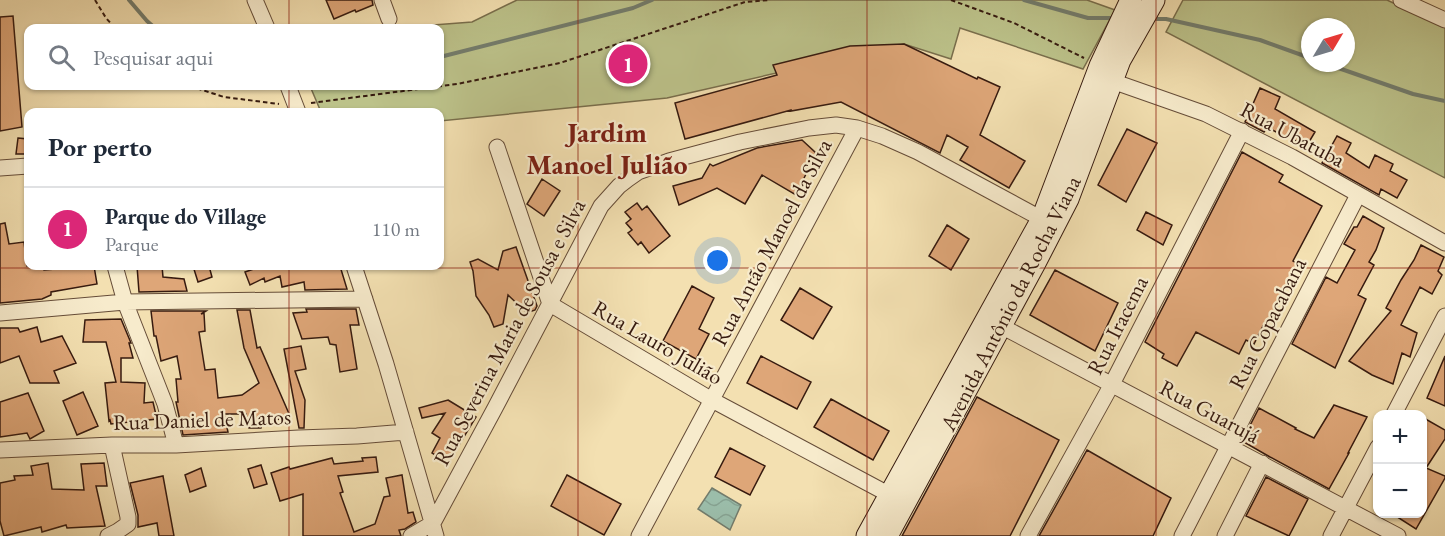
<!DOCTYPE html>
<html lang="pt">
<meta charset="utf-8">
<style>
:root{--surface:#fff;--page:#f2f2f3;--text:#1f2937;--muted:#747a83;--line:#e0e1e3;--accent:#db2777}
body{margin:0;font-family:"EB Garamond",serif;background:var(--page);color:var(--text)}
.controls{position:absolute;right:18px;bottom:18px;display:grid;overflow:hidden;border-radius:12px;box-shadow:0 2px 4px #0004}
.controls button{width:54px;height:54px;display:grid;place-items:center;padding:0;border:0;border-bottom:2px solid var(--line);background:var(--surface);color:var(--text);font:30px sans-serif}
.compass{position:absolute;left:1301px;top:18px;width:54px;height:54px;border-radius:50%;background:var(--surface);box-shadow:0 2px 4px #0004;rotate:52deg}
.you{position:absolute;left:718px;top:261px;width:21px;height:21px;margin:-15px;border:4px solid #fff;border-radius:50%;background:#1a73e8;box-shadow:0 0 0 9px #1a73e833}
.badge{display:grid;place-items:center;width:39px;height:39px;border-radius:50%;background:var(--accent);color:#fff;font-size:20px;font-weight:700}
.pin{position:absolute;translate:-50% -50%;border:3px solid #fff;box-shadow:0 2px 6px #0006}
.list{margin:0;padding:0;list-style:none}
h2{display:flex;justify-content:space-between;align-items:center;height:78px;margin:0;padding:0 24px;font-size:26px}
h2 small{font-size:20px;font-weight:400;color:var(--muted)}
.list li{display:grid;grid-template-columns:39px 1fr auto;gap:18px;align-items:center;box-sizing:border-box;height:84px;padding:0 24px;border-top:2px solid var(--line)}
.list b{display:block;font-size:22px;white-space:nowrap}
.list p{margin:0;font-size:20px;white-space:nowrap;color:var(--muted)}
.list em{font-size:20px;font-style:normal;color:var(--muted)}
.icon{flex:none;width:33px;height:33px;fill:none;stroke:currentColor;stroke-width:2;stroke-linecap:round;stroke-linejoin:round}
.map{position:relative;flex:none;width:1445px;height:536px;overflow:hidden}
.search{position:absolute;background:var(--surface);box-shadow:0 2px 4px #0004;left:24px;top:24px;width:420px;height:66px;display:flex;align-items:center;gap:15px;box-sizing:border-box;padding:0 21px;border-radius:12px;color:var(--muted);font-size:22px}
.panel{position:absolute;background:var(--surface);box-shadow:0 2px 4px #0004;left:24px;top:108px;width:420px;height:162px;border-radius:12px}
.map>svg:first-child{display:block}
.green{fill:#bcc28a;stroke:#796e4c;stroke-width:1.5;fill-rule:evenodd}
.water{fill:url(#water-waves);stroke:#737c6c;stroke-width:1.5}
.lines{fill:none;stroke-linecap:round;stroke-linejoin:round}
.stream{stroke:#737c6c;stroke-width:4}
.building{fill:#dea678;stroke:#361a0f;stroke-width:1.5}
.minor-casing{stroke:#654c38;stroke-width:17}
.secondary-casing{stroke:#361a0f;stroke-width:23}
.path{stroke:#361a0f;stroke-width:2;stroke-dasharray:4.5 3;stroke-linecap:butt}
.minor{stroke:#f7ebcc;stroke-width:15}
.secondary{stroke:#f7ebcc;stroke-width:21}
.grid{fill:none;stroke:#8f2418;stroke-width:1.5;stroke-opacity:0.55}
.labels{text-anchor:middle;stroke-width:4.5;stroke-linejoin:round;paint-order:stroke}
.street-label{font-size:22px;fill:#361a0f;stroke:#f7ebcc}
.district-label{font-size:28px;font-weight:bold;fill:#7a1f14;stroke:#f7ebcc}
</style>
<div class="map">
<svg width="1445" height="536" viewBox="0 0 1445 536">
<defs>
<pattern id="water-waves" width="16" height="10" patternUnits="userSpaceOnUse" patternTransform="scale(1.5)"><rect width="16" height="10" fill="#9bbdaa"/><path d="M0 5q4-4 8 0t8 0" fill="none" stroke="#86a291"/></pattern>
</defs>
<rect width="100%" height="100%" fill="#f3e0b1"/>
<filter id="stains"><feTurbulence type="fractalNoise" baseFrequency=".00333" numOctaves="4"/><feColorMatrix values="0 0 0 0 .2 0 0 0 0 .09 0 0 0 0 .02 0 0 0 .5 -.17"/></filter>
<radialGradient id="worn" r=".72"><stop offset=".6" stop-color="#630" stop-opacity="0"/><stop offset="1" stop-color="#630" stop-opacity=".3"/></radialGradient>
<path class="green" d="M517,0H1087L1115,10L1083,69L960,28L951,59L904,44L667,98L440,121V112H321L310,86H440V28H394L472,22Z
M1183,0H1387L1445,27V178L1166,32ZM1310,27H1346V63H1310Z"/>
<path class="water" d="M712,488L741,505L730,530L698,509Z"/>
<g class="lines">
<path class="stream" d="M129,0L147,21L155,28
M1024,0L1088,18H1114
M1151,19H1166L1260,40L1310,58
M440,57L633,8L652,0
M1324,63L1413,94L1445,101"/>
</g>
<path class="building" d="M326,0H372L373,5L356,12L355,10L334,19Z
M13,16L22,127L0,131V17Z
M904,44L977,79L978,77L1000,87L980,135L1025,161L1009,188L960,160L968,147L947,135L940,153L841,102L791,111V110L685,139L675,103L777,75L773,65L850,46Z
M1260,88L1280,97L1275,109L1315,132L1306,147L1288,136L1287,138L1267,127L1264,132L1245,122Z
M1127,129L1157,143L1126,202L1098,185Z
M1337,136L1351,143L1346,153L1369,168L1375,155L1393,164L1390,171L1407,180L1397,198L1381,189L1379,195L1322,163Z
M18,138L28,139V154H16Z
M802,140L816,153L796,195L762,175L745,204L717,188L679,205L673,186L702,178L710,164L713,166L757,148Z
M1242,152L1283,175L1279,182L1322,206L1293,261L1298,264L1265,328L1263,326L1254,344L1246,340L1239,354L1196,332L1177,366L1162,358L1164,354L1145,342Z
M542,179L560,191L544,216L527,204Z
M637,203L642,210L647,206L670,236L649,253L641,242L638,245L628,233L632,230L626,223L631,219L625,212Z
M1146,212L1172,225L1163,245L1137,230Z
M1363,216L1384,228L1376,250L1369,262L1374,265L1358,295L1366,299L1335,368L1292,344L1326,277L1337,283L1355,250L1344,244L1354,227H1357Z
M5,223L9,244L24,242L27,266H43L44,270L94,266L97,284L51,292V295L42,299L0,303V224Z
M947,225L969,239L951,270L929,256Z
M1421,245L1444,257L1438,271L1442,275L1432,294L1420,287L1401,325L1417,333L1410,357L1402,353L1393,384L1372,375L1349,361L1391,311L1386,308L1401,280L1414,260Z
M516,247L537,306L535,310L527,313L508,295L503,324L494,327L489,315L476,296L473,271L470,262L478,259L498,270L503,251Z
M137,266H162L163,277L184,279L187,291L139,292Z
M193,266H209L212,277L198,282Z
M259,266H340L347,289L305,290L304,282L282,287L280,276L265,282L264,278L250,285L245,272L260,267Z
M1055,270L1118,303L1095,351L1030,315Z
M692,286L714,298L699,329L709,334L696,359L663,341Z
M800,288L832,307L813,339L781,320Z
M306,309H356L359,325H350L357,369L340,372L336,345L330,344L328,337L302,339L293,313L307,312Z
M237,310H250L257,348L260,347L290,416L262,424L261,428H249L246,414H224L228,432L183,435L176,402H178L176,379H181L177,356L161,361L156,336H154L151,311H206L201,314L204,313L205,331L199,332L205,370L215,369L218,398L242,395L259,383L244,348Z
M121,319L131,343H129L133,358H121V382L145,383L144,403L153,402L157,419L111,424L110,420L109,421L105,383L116,382L106,342H83L85,320Z
M37,327L41,342L62,336L76,363L54,371L59,383H30L19,356L0,363V328H18L20,332Z
M301,346L306,369L295,371L305,400L304,428H299L284,349Z
M761,356L811,382L797,409L747,383Z
M1445,356V406L1427,398Z
M83,392L98,426L77,435L63,401Z
M28,393L44,431L30,439L27,433L0,437V402Z
M977,397L1059,440L1010,536H902Z
M831,399L889,431L873,460L814,427Z
M448,400L476,417L448,463L432,453L440,438L432,433L445,413L422,418L419,408Z
M1334,405L1367,417L1348,453H1349L1329,489L1270,457L1242,441L1259,408L1296,428L1295,429L1314,438Z
M1422,417L1445,430V439L1426,468L1445,476V478L1416,529L1391,513H1422Z
M730,448L765,466L750,495L715,477Z
M1087,450L1171,498L1153,536H1039Z
M376,457L378,472L338,476L343,492L340,493L354,532L375,524L384,497L390,496L386,478L402,475L408,513L413,512L416,522L405,529L399,530L401,536H303V494L280,501L271,473L289,467L290,469L332,458L334,464L363,461L362,458Z
M48,463L52,489L84,490L81,464L104,463L107,486H96L105,526L67,528L66,525L42,532L41,527L4,536L0,521V483L15,480L14,476L33,475L31,466Z
M261,465L267,484L254,488L248,469Z
M201,468L206,486L190,492L185,475Z
M567,475L621,504L604,535L551,506Z
M163,476L174,536H159L157,523L138,527V515L130,483Z
M1266,477L1308,499L1289,536L1246,516Z"/>
<g class="lines">
<defs>
<path id="minor" d="M255,0L267,28
M382,0L389,19
M1401,0L1445,20
M1112,81L1206,114L1292,157L1445,243
M288,86L298,112
M497,147L550,304L712,400L890,495
M0,168L28,166
M115,266L125,302L165,404L176,445
M354,266L386,364L436,536
M0,313L125,302L365,299
M1001,326L1398,536
M1394,414L1445,316
M0,450L112,445H176L299,438L357,436L406,432
M108,536L118,531L128,524V517L112,445
M411,536L433,523L495,408L601,206L619,186L628,179L638,172L669,161L740,142L809,128L836,125L857,128L882,136L918,152L1042,219
M639,536L857,128
M1028,536L1112,384L1242,131
M1182,536L1358,195
M1225,536L1262,463
M1331,536L1378,447"/>
<path id="secondary" d="M867,536L1042,219L1100,66L1131,0
M887,536L1035,263L1068,199L1120,60L1154,0"/>
</defs>
<use href="#minor" class="minor-casing"/>
<use href="#secondary" class="secondary-casing"/>
<path class="path" d="M95,0L106,18L115,28
M951,0L1014,23L1084,58
M190,86L224,97L279,104
M311,103L457,84L560,63L745,2L769,0"/>
<use href="#minor" class="minor"/>
<use href="#secondary" class="secondary"/>
</g>
<path class="grid" d="M289,0V28M578,0V536M867,0V536M1156,0V536M289,86V112M289,266V536M0,268H1445"/>
<g class="labels">
<g class="street-label">
<text transform="translate(1293 134) rotate(28)" y="8">Rua Ubatuba</text>
<text transform="translate(771 242) rotate(-62)" y="8">Rua Antão Manoel da Silva</text>
<text transform="translate(1010 303) rotate(-63)" y="8">Avenida Antônio da Rocha Viana</text>
<text transform="translate(1267 323) rotate(-63)" y="8">Rua Copacabana</text>
<text transform="translate(1117 325) rotate(-63)" y="8">Rua Iracema</text>
<text transform="translate(509 332) rotate(-62)" y="8">Rua Severina Maria de Sousa e Silva</text>
<text transform="translate(658 342) rotate(30)" y="8">Rua Lauro Julião</text>
<text transform="translate(1210 411) rotate(28)" y="8">Rua Guarujá</text>
<text transform="translate(202 419) rotate(-2)" y="8">Rua Daniel de Matos</text>
</g>
<g class="district-label">
<text x="607" y="142">Jardim<tspan x="607" dy="32">Manoel Julião</tspan></text>
</g>
</g>
<rect width="100%" height="100%" filter="url(#stains)"/>
<rect width="100%" height="100%" fill="url(#worn)"/>
</svg>
<div class="controls">
<button>+</button>
<button>−</button>
</div>
<svg class="compass" viewBox="-18 -18 36 36"><path d="M0-13l5 13h-10z" fill="#e53935"/><path d="M0 13l5-13h-10z" fill="#747a83"/></svg>
<div class="you"></div>
<div class="pin badge" style="left:628px;top:64px">1</div>
<div class="search"><svg class="icon" aria-label="search" viewBox="0 0 24 24"><circle cx="10" cy="10" r="6"/><path d="M15 15l6 6"/></svg>Pesquisar aqui</div>
<section class="panel">
<h2>Por perto<small></small></h2>
<ul class="list">
<li><span class="badge">1</span><div><b>Parque do Village</b><p>Parque</p></div><em>110 m</em></li>
</ul>
</section>
</div>
